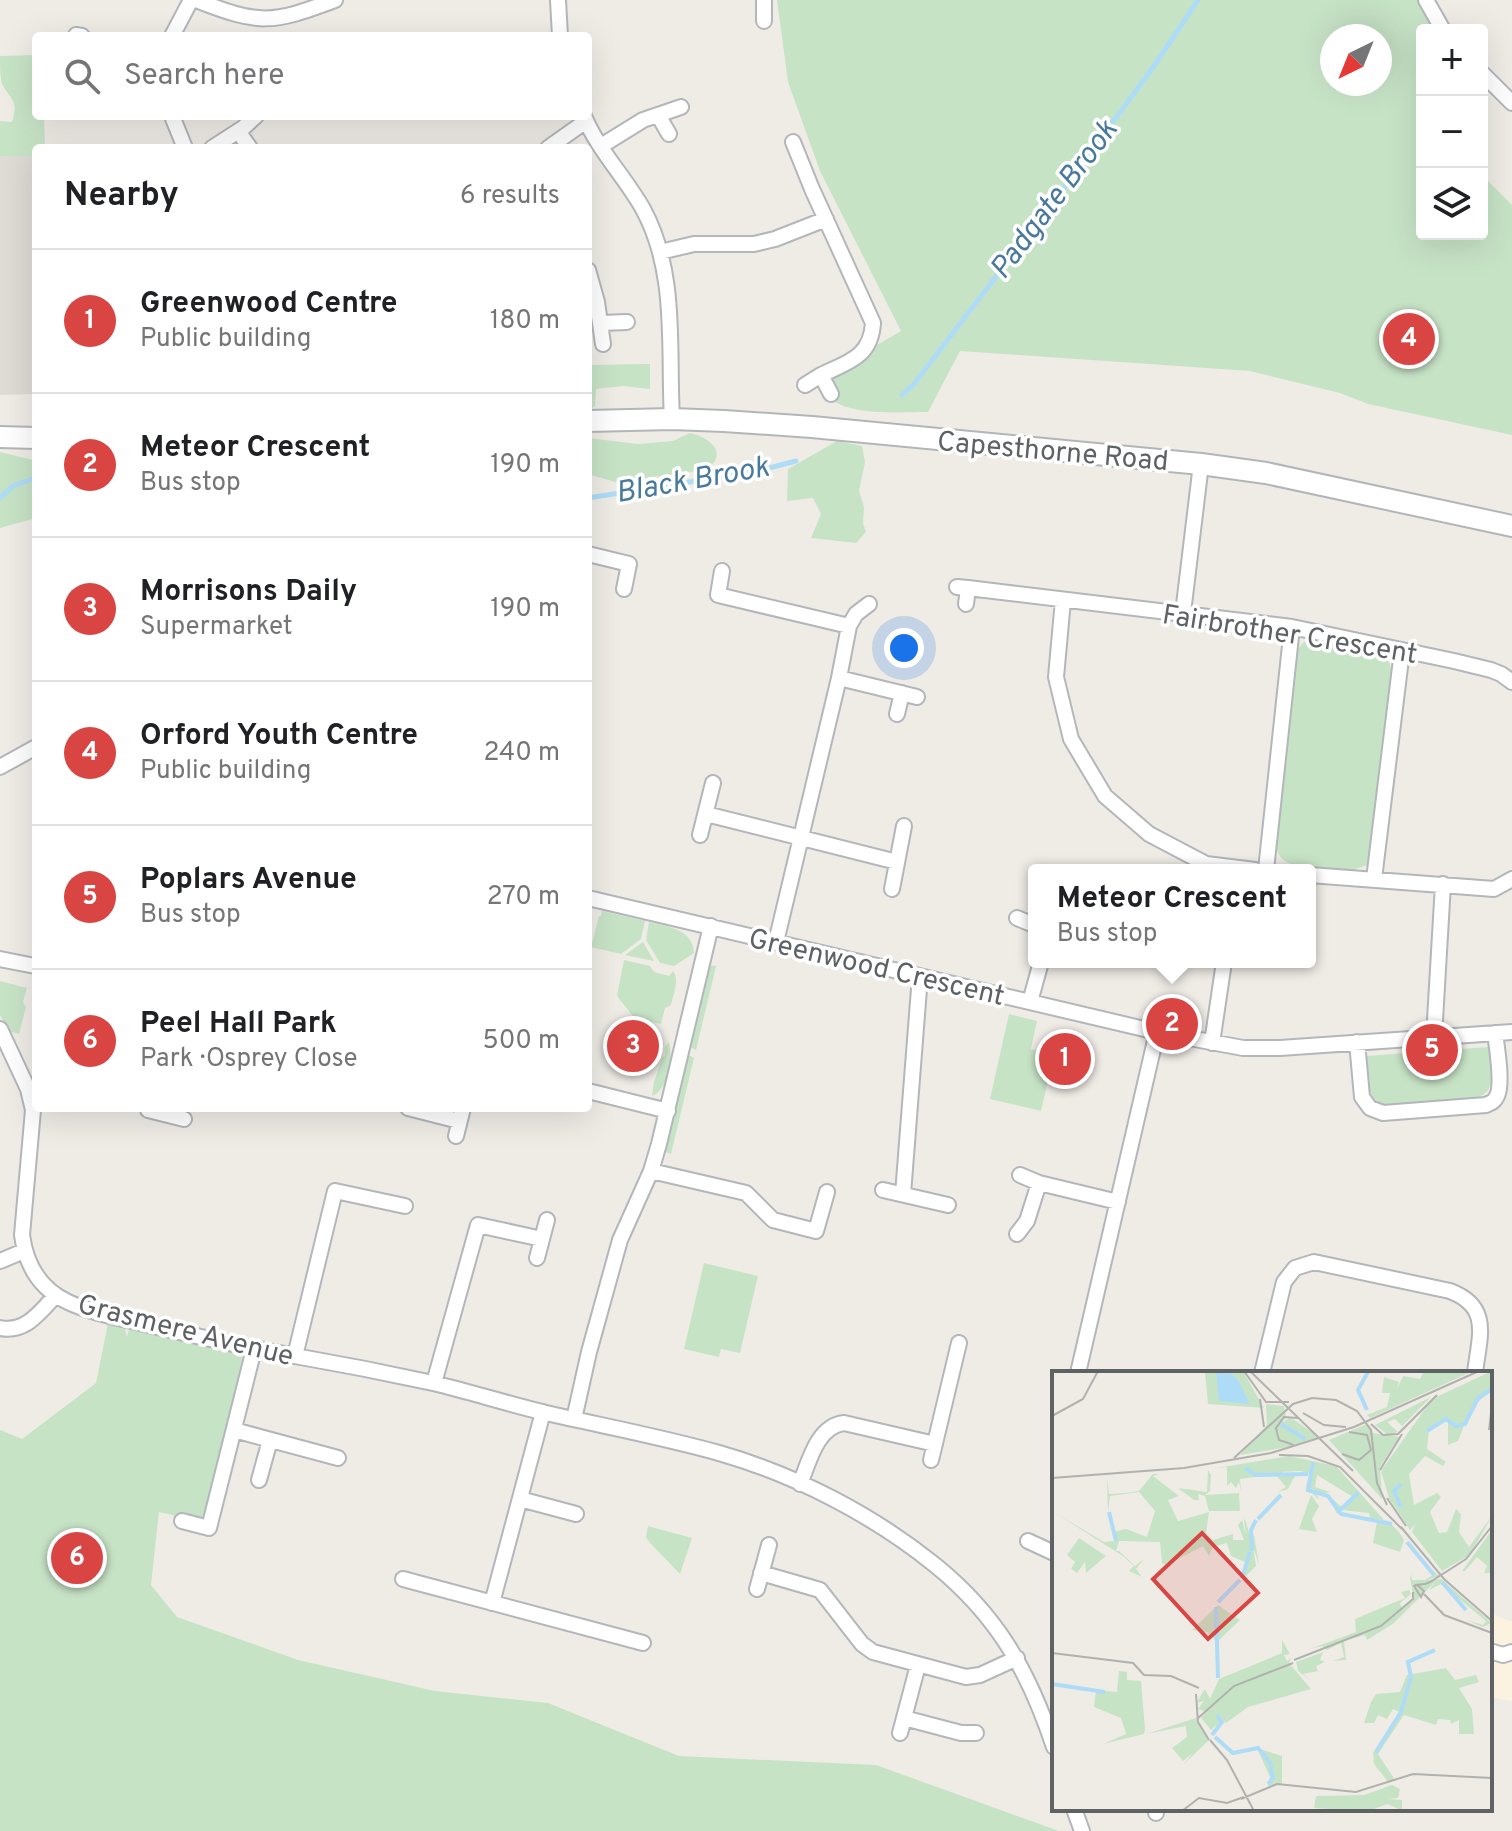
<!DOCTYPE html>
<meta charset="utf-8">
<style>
:root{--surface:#fff;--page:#f2f2f2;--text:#202124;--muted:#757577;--line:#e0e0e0;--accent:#d84543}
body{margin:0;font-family:Overpass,sans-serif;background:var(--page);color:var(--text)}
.controls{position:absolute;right:24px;top:24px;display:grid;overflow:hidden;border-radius:8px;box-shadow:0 8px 32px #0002}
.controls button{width:72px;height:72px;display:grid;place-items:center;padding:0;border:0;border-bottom:2px solid var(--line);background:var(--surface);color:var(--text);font:40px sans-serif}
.compass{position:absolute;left:1320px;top:24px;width:72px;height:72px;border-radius:50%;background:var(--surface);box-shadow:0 8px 32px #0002;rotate:223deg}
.you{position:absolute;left:904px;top:648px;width:28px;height:28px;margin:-20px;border:6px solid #fff;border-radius:50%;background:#1a73e8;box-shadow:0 0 0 12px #1a73e833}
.badge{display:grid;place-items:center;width:52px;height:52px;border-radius:50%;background:var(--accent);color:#fff;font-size:26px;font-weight:700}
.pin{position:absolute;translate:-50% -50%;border:4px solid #fff;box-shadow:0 2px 8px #0006}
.popup{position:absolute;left:1028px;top:864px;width:288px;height:104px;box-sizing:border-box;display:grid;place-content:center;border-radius:8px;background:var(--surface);filter:drop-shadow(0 2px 6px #0005);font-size:26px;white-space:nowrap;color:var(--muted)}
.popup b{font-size:30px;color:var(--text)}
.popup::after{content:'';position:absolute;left:50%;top:100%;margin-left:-16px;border:16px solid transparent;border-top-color:var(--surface)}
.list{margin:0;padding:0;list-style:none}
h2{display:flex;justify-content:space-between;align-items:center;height:104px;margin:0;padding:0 32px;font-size:34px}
h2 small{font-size:26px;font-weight:400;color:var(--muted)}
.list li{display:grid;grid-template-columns:52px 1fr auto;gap:24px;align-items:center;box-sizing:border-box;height:144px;padding:0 32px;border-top:2px solid var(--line)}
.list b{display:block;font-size:30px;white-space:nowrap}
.list p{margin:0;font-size:26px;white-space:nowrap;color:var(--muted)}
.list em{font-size:26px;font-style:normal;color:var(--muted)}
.icon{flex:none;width:44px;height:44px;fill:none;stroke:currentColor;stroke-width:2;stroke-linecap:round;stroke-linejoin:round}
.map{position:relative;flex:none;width:1512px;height:1831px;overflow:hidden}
.search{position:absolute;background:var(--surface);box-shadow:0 8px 32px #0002;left:32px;top:32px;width:560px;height:88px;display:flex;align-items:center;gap:20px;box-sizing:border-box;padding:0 28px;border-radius:8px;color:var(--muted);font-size:30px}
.panel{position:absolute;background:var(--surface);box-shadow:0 8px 32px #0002;left:32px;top:144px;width:560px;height:968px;border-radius:8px}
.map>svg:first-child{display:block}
.commercial{fill:#fbf3df}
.education{fill:#dedbd5}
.green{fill:#c7e3c6;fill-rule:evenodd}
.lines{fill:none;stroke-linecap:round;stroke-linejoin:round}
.stream{stroke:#aedcf7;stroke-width:5}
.street-casing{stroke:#b3b6ba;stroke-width:18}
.secondary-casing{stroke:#b3b6b9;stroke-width:24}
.street{stroke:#fff;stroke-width:14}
.secondary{stroke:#fff;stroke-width:20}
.labels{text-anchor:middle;stroke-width:7;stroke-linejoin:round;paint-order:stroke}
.street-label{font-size:28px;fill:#5e6265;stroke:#fff}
.water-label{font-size:30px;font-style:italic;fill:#49799f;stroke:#fff}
.inset-river{fill:none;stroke:#aedcf7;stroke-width:4}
.inset-road{fill:none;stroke:#b1b1ae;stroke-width:2}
.view{fill:#d84543;fill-opacity:0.15;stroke:#d84543;stroke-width:4}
.inset-edge{fill:none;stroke:#5e6265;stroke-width:4}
</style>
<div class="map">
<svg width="1512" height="1831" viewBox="0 0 1512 1831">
<rect width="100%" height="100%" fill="#efece6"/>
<path class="commercial" d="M1490,1613L1512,1622V1701L1490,1697Z"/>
<path class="education" d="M0,133L35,134L36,394L0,395Z"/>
<path class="green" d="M777,0H1419L1428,20L1435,30H1422V234H1482V175L1512,205V435L1368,404L1340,393L1250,371L960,351L928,412C901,412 854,416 832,400L830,381C847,359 877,346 901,331L820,171L788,82ZM1332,36H1380V84H1332Z
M36,55V116H44L45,148H36V156H0V121L12,122C19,99 11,101 2,84C0,77 0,65 0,56Z
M650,364V389L623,386L596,389L595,406L588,411V365Z
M690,433C711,438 729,453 706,470L615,482L588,474V438L638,444L673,441Z
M837,441L862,446L865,462L859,491L864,507L863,523L866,532L856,543L811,538L821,514L813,498L787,501L788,469Z
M0,452L33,460L36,479V518L0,528Z
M1318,639L1380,653L1389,662L1391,669L1373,852L1367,865L1353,870L1294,865C1282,861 1277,856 1275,843L1296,651L1304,642Z
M602,911L645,921L641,939L621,954L591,947L599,916H601Z
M649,922C669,927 693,929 694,953L674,966L660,963L646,940Z
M643,942L654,961L625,955Z
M624,960L650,966L654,972L669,976L673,971C680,980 673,994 671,1005L665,1008L661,1024L652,1022L649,1027L639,1024L617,996Z
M709,965L716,966L696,1050L690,1047Z
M0,981L27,988L23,1002L26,1007L19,1034L8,1031L0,1015Z
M1009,1014L1037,1021L1031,1049L1054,1054L1041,1111L990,1099Z
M669,1042C673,1059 670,1088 652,1096L654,1082L662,1058L665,1055V1047Z
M1488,1047C1491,1057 1494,1078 1489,1088C1487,1093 1484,1094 1479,1097L1385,1106C1367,1099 1362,1073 1367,1056Z
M689,1055L694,1058L671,1154L665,1152Z
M704,1263L758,1276L740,1353L721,1349L719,1357L684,1349Z
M131,1321L241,1347L242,1361L202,1522L159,1512L151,1585L177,1617L298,1660L435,1691L548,1703L679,1756L876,1765L1059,1831H0V1430L22,1439L96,1383L108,1323L125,1328L127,1337Z
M648,1526L692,1538L680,1574L650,1543L646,1537Z"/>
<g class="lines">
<path class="stream" d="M902,395L914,384L1088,156L1154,66L1198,0
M0,498L13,486L33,479
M588,498L758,471L796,461"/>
<defs>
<path id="street" d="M196,0C260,25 271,24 335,0
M558,0L560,36
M764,0V21
M1426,0L1443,30
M76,35L82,36
M172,36L191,0
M1482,73L1512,103
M658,115L669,134
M172,116L185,148
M584,116C598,150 625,177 643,209C678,273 668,349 672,419
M238,131L250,148
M793,142L812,189L873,323C871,357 848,362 821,375
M601,146L643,120L681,107
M212,148L243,128L256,116
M548,148L586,121
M660,252L694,244H754L775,239L826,219
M588,270L597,302L603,344
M601,323L627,322
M805,385L821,375L831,394
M588,554L629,564L624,589
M722,571L718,595L849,626
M957,587L968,588L966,604
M968,588L1292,627L1454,661L1491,670L1501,674L1512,682
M1063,600L1056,677L1071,739L1105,796L1149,834L1206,864L1255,870
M1183,613L1201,464
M839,678L917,697
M897,714L902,693
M0,767L36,747
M706,814L897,862
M700,835L713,783
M1266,870L1292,627
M1310,875L1494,889L1512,879
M1374,879L1402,651
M892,889L904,826
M588,898L1157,1032L1243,1048H1280L1512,1032
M1017,918L1034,925
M776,942L839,678L849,626L856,614L869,604
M0,959L35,966
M1030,1002L1041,962
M0,1029L28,1089L33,1110L22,1235C26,1265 40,1289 68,1302C91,1313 120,1318 145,1324C195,1336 244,1347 295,1356C341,1364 387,1373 433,1383C471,1392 508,1404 546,1413C603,1426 662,1437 719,1453C796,1475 873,1515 935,1565C998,1616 1029,1672 1054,1747
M1434,1037L1443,884
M1357,1042L1362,1097L1370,1108L1383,1113L1486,1105C1492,1102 1494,1102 1497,1096C1503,1084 1497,1048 1495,1033
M1212,1043L1224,962
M588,1091L668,1111
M408,1108L459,1121
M148,1110L184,1119
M456,1136L463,1108
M651,1171L746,1193L773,1220L816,1231L827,1192
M1020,1175L1039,1183L1118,1202
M883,1190L948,1205
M903,1194L920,976
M1017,1234L1027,1221L1039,1183
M537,1258L547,1220
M0,1261L24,1251
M0,1328C26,1333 40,1312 56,1295
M295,1356L335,1191L405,1206
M1078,1373L1157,1032
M1262,1373L1284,1282L1295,1268L1314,1262L1450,1291C1492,1307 1479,1337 1475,1373
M434,1383L478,1225L542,1239
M574,1419L589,1352L620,1240L651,1171L659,1144L711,926
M234,1430L338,1458
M931,1460L959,1343
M259,1480L270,1440
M800,1484C809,1462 817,1426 844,1423L935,1444
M520,1499L576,1514
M182,1521L209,1528L254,1349
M1028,1541L1054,1553
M761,1573L820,1590L862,1644L873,1652L966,1677L980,1675L1017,1658
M403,1579L643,1643
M757,1589L769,1545
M492,1603L543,1412
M1490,1651L1503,1655L1512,1652
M904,1718L961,1733H976
M900,1733L918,1665
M1074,1809L1082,1831
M1156,1813V1809"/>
<path id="secondary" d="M588,421L672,419L724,421L812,427L1201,464L1266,473L1512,526
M0,437L36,438"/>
</defs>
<use href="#street" class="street-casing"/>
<use href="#secondary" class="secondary-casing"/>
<use href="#street" class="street"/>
<use href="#secondary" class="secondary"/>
</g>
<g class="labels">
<g class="street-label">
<text transform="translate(1053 450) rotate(5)" y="10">Capesthorne Road</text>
<text transform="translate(1290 633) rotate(9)" y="10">Fairbrother Crescent</text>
<text transform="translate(877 966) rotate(13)" y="10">Greenwood Crescent</text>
<text transform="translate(186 1329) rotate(14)" y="10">Grasmere Avenue</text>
</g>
<g class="water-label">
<text transform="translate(1053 199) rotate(-53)" y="10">Padgate Brook</text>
<text transform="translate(692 479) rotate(-10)" y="10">Black Brook</text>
</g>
</g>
<g transform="translate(1052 1371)">
<rect width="440" height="440" fill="#efece6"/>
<path d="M145,0H191L212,37L156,33L153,1ZM372,0H421L318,47L315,44L335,36L338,22H330L332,6L347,11L345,18L351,5L368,8ZM440,0V18L418,39L406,70L396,74V49L377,57L375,78L394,91L391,95L373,85L357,103L362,134L385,122L389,126L378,141L387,162L395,161L404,138L409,143L407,161L417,176L440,145L418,184L390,200L360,161L363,153L358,159L337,127L329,100L380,28ZM379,26L350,55L343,48L335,51L346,61L336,64L323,54ZM214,33L232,35L234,45L224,63L242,75L188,84L215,54ZM238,46L267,66L244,73L229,70L225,55ZM315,53L321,62L347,66L328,96L330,128L277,69ZM237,85L284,95L332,149L318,147L317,142L290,139L285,143L277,125L292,138L301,126L265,104L263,116L278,121L265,124L267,129L260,122L263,119L254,116L258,103L248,100L228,101L243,105L236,118L226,121L234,116L223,103L188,108L189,120L187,111L184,117L179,111L175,115V96L165,97ZM156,99L159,104L158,120L153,124L187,122L188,140H157L153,125L146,123L147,129H142L126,117L155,121ZM101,103H107L101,105L127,125L116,129L126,150L157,141L154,162L161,169L181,163V169H192L186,154L190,149L194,164L192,149L193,148L199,168L202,164L207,193L201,176L204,195L191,208L193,191L179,185L175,172L161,176L157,185L151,175L115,194L110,192L108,171L67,170L64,180H67L83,195L92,188L84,198L90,206L77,200L82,195L71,185L0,140L52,171L64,170L61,161L74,158L95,166L103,140L87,121L58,125L56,141L55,107L57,123L73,122L87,120ZM259,124L267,135L260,148L265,161L247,158ZM325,150L339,153L347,161L352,169L348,181L321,172ZM440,159L438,202H432L435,195L425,186L413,200H410ZM27,167L54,185L34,202L33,191L25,202L19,198L23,191L15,184ZM378,198L387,205L375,209L389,208L440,252L431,256L414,249L431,254L434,250L389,213L377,219L384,210L342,252L315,269L313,264L292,270L294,289L281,290L292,286L289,272L275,279L270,275L258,278L304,261L303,248L353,227L349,221L357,219L355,213L359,223L348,232L350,237L362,229L358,207L359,203L360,209H373L381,204ZM166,234L188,249L165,271L155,261L140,259ZM230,269L238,283L232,284L235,290L239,287L237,292L259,318L196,336L174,352L166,344L169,350L159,359L149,347L154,341L146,338L152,330L144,332L153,318L158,328L167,308L230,282ZM271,281L268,289L273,291L264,295L266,300L251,303L260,311L246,300L244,291ZM394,297L403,309L424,304L427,311L407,317L420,338L422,363H407V349L399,353L398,349L386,348L384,354L352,344L326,383L343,409L337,412L322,393L321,382L347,341L341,338L335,348L326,344L322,352H312L319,331L324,323L348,321L355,304ZM67,300L75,301V309L89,310L93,358L92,363L51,373L74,363L69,347L42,336L44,319L65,321ZM144,347L157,369L131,394L141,382L131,390L120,377L135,366L134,355L94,363ZM205,377L230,385V413L216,415L218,406ZM340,414L348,418L346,427L335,428L350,429V440L336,433L316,440L262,437L264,425L312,424Z" fill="#c7e3c6"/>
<path d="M164,0H176L186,9L198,33L167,30Z" fill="#aedcf7"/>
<path class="inset-river" d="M315,39L306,19L316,1M229,53L253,68M375,60L394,48L404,55L413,53L426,27L440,18M261,91L256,119L276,125L289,143L340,153M193,97L203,104L256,103M349,136L342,120L349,113M287,140L307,121M57,141L64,170M206,148L229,124M355,171L382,204M200,180L199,159L204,149M190,207L198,181M390,211L414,239M166,231L188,209M164,236L166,307M0,313L53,321M160,364L170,351L165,344M163,366L181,382L206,377L218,392L221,407L216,413M324,381L349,341L359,306L356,291L383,279"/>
<path class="inset-road" d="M192,0L214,31H237M198,0L301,100M208,28L212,56M251,42L272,54L294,56M0,45L31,28L46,0M319,53L331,64L346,63L385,24M437,59L440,33M242,74L227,69L224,57L232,46L246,47M290,83L307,89L319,79L315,64L297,61M227,84L256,85L288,96L350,158M182,87L241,33L260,27L284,29L305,40L319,59L325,112L335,134M328,99L350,63M0,107L132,97L219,82L302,56L427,0M335,127L354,155M349,156L392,208L440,250M365,214L372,220L369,226L362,215L364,214L373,213L378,211L414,188L440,155M372,223L392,244L389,240M392,244L440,262M0,282L81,292L92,304L119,305L147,317M242,289L329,255L361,228V221M144,323L146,351L157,369M145,348L182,315L241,292M158,369L175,389L202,440M189,428L225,413L304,421L361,403L440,407M130,440L147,427L175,432L192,426"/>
<path class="view" d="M150,162L206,222L156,268L101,208Z"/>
<rect width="440" height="440" class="inset-edge"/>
</g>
</svg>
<div class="controls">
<button>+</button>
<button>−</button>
<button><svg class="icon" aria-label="layers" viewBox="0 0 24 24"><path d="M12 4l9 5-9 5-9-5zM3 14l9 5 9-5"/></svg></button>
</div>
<svg class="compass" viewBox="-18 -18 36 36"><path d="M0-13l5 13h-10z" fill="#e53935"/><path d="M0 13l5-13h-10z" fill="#757577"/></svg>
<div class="you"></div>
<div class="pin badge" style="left:1065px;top:1059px">1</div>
<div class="pin badge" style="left:1172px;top:1024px">2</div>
<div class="popup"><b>Meteor Crescent</b>Bus stop</div>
<div class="pin badge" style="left:633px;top:1046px">3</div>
<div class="pin badge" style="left:1409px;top:339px">4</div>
<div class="pin badge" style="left:1432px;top:1050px">5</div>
<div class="pin badge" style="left:77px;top:1558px">6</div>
<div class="search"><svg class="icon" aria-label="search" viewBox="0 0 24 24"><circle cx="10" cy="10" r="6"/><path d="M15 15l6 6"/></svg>Search here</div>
<section class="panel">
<h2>Nearby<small>6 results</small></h2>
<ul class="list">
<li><span class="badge">1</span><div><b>Greenwood Centre</b><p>Public building</p></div><em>180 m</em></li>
<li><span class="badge">2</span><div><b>Meteor Crescent</b><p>Bus stop</p></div><em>190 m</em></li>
<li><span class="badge">3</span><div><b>Morrisons Daily</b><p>Supermarket</p></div><em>190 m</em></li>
<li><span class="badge">4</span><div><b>Orford Youth Centre</b><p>Public building</p></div><em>240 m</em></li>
<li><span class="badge">5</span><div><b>Poplars Avenue</b><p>Bus stop</p></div><em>270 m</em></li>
<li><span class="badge">6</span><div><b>Peel Hall Park</b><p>Park · Osprey Close</p></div><em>500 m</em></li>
</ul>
</section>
</div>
